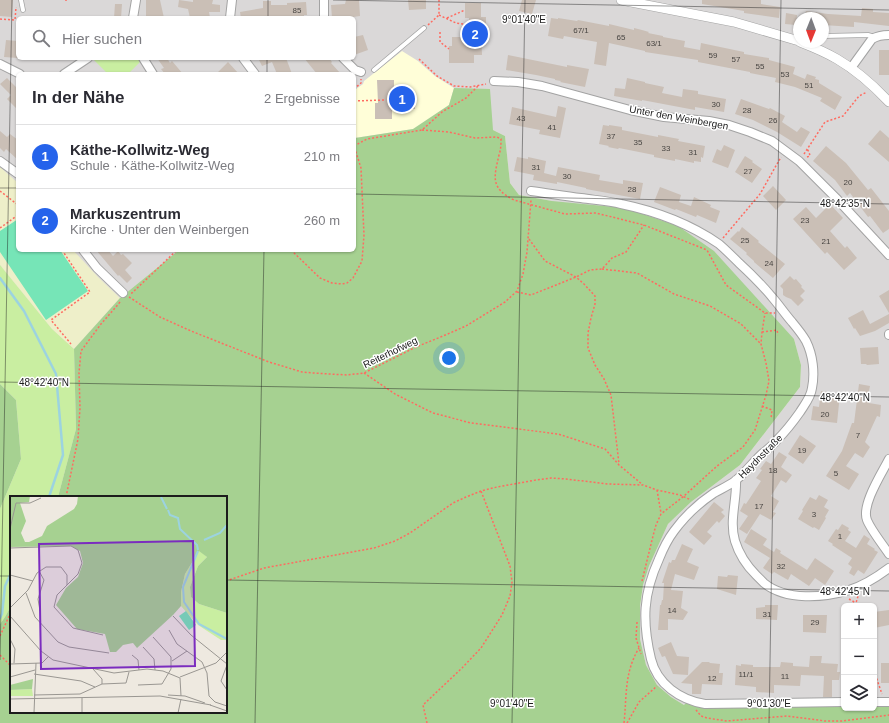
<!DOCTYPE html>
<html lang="de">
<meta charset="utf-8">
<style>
:root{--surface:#fff;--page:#f2f2f3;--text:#2b2b33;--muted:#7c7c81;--line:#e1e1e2;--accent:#2563eb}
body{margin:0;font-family:Arial,sans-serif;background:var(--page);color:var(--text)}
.controls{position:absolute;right:12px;bottom:12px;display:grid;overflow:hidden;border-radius:6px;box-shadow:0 1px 3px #0004}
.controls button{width:36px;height:36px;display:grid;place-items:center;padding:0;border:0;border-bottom:1px solid var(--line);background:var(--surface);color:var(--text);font:20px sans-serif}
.compass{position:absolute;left:793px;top:12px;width:36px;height:36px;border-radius:50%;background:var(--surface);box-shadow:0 1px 3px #0004;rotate:181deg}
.you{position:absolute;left:449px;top:358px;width:14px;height:14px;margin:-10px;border:3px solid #fff;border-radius:50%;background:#1a73e8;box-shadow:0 0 0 6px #1a73e833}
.badge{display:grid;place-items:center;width:26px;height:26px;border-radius:50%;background:var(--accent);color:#fff;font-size:13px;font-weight:700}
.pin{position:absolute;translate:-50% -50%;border:2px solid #fff;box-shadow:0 1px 4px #0006}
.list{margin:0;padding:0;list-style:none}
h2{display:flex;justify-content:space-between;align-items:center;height:52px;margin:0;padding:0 16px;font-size:17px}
h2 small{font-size:13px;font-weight:400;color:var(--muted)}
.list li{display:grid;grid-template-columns:26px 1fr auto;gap:12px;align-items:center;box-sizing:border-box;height:64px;padding:0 16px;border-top:1px solid var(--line)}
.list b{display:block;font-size:15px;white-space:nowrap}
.list p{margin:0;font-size:13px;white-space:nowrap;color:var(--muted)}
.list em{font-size:13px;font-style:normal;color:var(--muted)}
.icon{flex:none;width:22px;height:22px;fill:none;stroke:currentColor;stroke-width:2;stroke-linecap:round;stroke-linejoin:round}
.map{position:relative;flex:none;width:889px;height:723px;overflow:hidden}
.search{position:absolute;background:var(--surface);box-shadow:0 1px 3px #0004;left:16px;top:16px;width:340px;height:44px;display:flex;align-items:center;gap:10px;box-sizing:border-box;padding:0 14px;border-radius:6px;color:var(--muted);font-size:15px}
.panel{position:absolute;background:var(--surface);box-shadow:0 1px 3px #0004;left:16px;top:72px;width:340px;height:180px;border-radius:6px}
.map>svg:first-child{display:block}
.residential{fill:#dad8d8;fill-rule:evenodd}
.education{fill:#fffed8}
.farmland{fill:#eeefc9}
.grass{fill:#c9eea1}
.forest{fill:#a6d191}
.pitch{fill:#76e5b7}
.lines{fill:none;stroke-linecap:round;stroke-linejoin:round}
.stream{stroke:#9cd3e0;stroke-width:2.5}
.building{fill:#cabfb6}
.service-casing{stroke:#a3a3a3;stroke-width:5.5}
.minor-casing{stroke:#a3a3a3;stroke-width:10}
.tertiary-casing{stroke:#a3a3a3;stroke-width:10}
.path{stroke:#ff6b60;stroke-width:1.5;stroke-dasharray:2 2;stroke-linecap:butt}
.service{stroke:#fff;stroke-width:4}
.minor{stroke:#fff;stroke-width:8}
.tertiary{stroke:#fff;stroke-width:9}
.ticks{fill:none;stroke:#1c1c1c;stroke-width:1;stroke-opacity:0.45}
.labels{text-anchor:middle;stroke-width:3;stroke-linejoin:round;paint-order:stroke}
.number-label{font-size:8px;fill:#484542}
.street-label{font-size:10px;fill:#1c1c1c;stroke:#fff}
.inset-river{fill:none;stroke:#9cd3e0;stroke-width:2}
.inset-road{fill:none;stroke:#9a9792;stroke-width:1}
.view{fill:#7b2cbf;fill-opacity:0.15;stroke:#7b2cbf;stroke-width:2}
.inset-edge{fill:none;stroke:#1c1c1c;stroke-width:2}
.ticks-label{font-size:10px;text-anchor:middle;fill:#1c1c1c;stroke:#fff;stroke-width:3;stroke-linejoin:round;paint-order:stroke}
</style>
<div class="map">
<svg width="889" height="723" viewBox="0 0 889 723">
<rect width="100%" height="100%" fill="#eee9e0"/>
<path class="residential" d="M0,0H889V705H874V606H844V706L684,705L671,697L657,685L646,665L640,639V606L643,585L649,566L668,524L691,502L740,465L800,387L801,365L794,339L552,201L519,195L510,183L505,136L493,130L449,105L354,138V74H18V250H179L120,298L74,349L0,265ZM18,18H354V58H18ZM799,18H823V42H799Z"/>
<path class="education" d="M402,51L418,61L435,76L454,88L449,105L413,129L354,138V94L356,89L363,84L364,81Z"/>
<path class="farmland" d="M0,167L18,183V250H73L98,277L120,298L74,349L52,329L0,265Z"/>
<path class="grass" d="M95,58H138L140,62L128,74H108L93,59Z
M0,265L52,329L74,349L76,429L58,497H11V606L5,617L0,624V509L21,459L16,400L0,384Z"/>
<path class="forest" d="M454,88L490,89L493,130L505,136L510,183L519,195L552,201L625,208L678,226L714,251L794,339L801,365L800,387L740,465L691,502L668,524L649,566L643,585L640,606V639L646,665L657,685L671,697L684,705L686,703L694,706H844V708H874V705H889V723H0V624L5,617L11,606V712H226V497H58L76,429L74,349L120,298L179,250H354V136L355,138L413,129L449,105Z
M0,384L16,400L21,459L0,509Z"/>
<path class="pitch" d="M18,219V250H60L88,291L46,320L0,252V231Z"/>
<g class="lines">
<path class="stream" d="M0,278L24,311L56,374L63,455L49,497
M0,618L2,614L5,586L11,573"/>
</g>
<path class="building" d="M0,0H13L12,17L0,16Z
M146,0H160L164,18H146Z
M179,0L193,2V0H213L212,4L220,5V12H209L210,18H190L188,9L178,7Z
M346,0H359L360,16L346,18H332L331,5L345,4Z
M408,0H426V9L409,10Z
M522,0H536L532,14L519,11Z
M702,0H761V4L780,7L779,18L744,13V11L702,4Z
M263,1H271V5H287V3L306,2L307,15H304V17L288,18H241L240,12L263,8Z
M465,3H481V17H486V30H481L482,55H474V63H449V46H452V37H470L469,18H465Z
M115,4H122L121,18H114Z
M862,8L873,9V12L889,13V26L854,22V27L823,25V18H804L806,11L828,14L861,16Z
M786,13L797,15L796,25L785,24Z
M551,18L558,19V18L577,21L578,20L609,26V24L634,30V28L642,30L649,32L648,33L663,36V37L685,41L684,47L700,50L701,43L744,52V54L769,58V60L795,67L793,74L805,79L807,74L816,77L815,79L819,80V83L842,97L835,110L820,101L822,98L795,87L775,82L776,78L750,73V72L698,62V60L645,52V51L609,43L606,66L594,64L597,42L564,36L563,39L548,36Z
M363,35L368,50L354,55V37Z
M6,40L18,41V58L4,57Z
M879,50H889V75H879Z
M508,55L567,67V65L589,69L585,87L560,82L561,81L555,80V79L536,75L506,70Z
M157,58H167L170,63L172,61L183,74H165L161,69L164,68Z
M258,58H286L292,74H277L272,62L262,66Z
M304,58H329L332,62L331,63L341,74H317Z
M228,62L239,74H216Z
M7,78L17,88L18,87V110L7,99L11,95L0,84Z
M627,78L645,82V83L664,87L662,93L682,97L683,89L698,91V94L726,99L724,112L695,107V110L642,100V101L614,96L615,88L625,89Z
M377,80H394V92H414L415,109H392V119H375V103H378Z
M741,99L769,109L770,108L785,116L782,122L797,132L801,127L810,132L801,147L777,132L753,120L735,114Z
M558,106L566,108L560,138L539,134L540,130L509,124L512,107L556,117Z
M603,125L609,126V125L622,127V130L658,137V135L679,139L678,141L705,146L703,158L701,157V162L694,161V163L675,159V161L654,157V155L619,148L618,149L608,147L609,146L599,144Z
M880,130L889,138V162L868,144Z
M0,131L7,137L10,134L18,140V160L6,149L4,152L0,148Z
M724,145L735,150L728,168L712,162L717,149L721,151Z
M826,146L846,163L868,190L871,188L889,211V229L883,233L870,216L868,217L850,193L847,196L835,180L813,161Z
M745,156L753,161L752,162L762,169L752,183L735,172Z
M517,157L528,159V157L546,161L544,173L556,176L558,167L600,175L599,180L623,184V180L643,183L640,199L586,189V188L557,182V184L533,180L534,175L514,171Z
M773,186L786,200L776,210L763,196Z
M660,187L681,195L679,202L691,206L694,197L711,205L710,207L720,211L716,223L697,215L696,217L676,209L675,210L654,202Z
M830,204L843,218L830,231L845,248L847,246L857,258L844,270L827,252L825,254L793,219L806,207L816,218Z
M742,227L759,241L758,242L785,264L773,278L754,262V261L746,254L747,253L730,239L738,231L739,232Z
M96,250H108L113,256L118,251L121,255L123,254L132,263L125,270L132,278L127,283L119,275L118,276Z
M790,276L794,280L796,279L802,286L801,287L805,291L800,296L804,300L798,306L791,299L786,297L783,295V289L780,286Z
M889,290V313L879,296Z
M863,310L870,324L889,314V323L875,331L860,336L855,328L854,329L848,318Z
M878,347L879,364L867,365L866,364H861L860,348Z
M859,384L870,386L868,396L870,397L869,403L881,405L880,417L877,416L865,442L870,447L863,458L855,453L846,466L859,474L849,490L826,476L842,451L852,423H854Z
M821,391L840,394L837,423L811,420L813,406L819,407Z
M800,435L816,446L803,464L788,454Z
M779,452L787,457L781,467L792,475L786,483L781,480L771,496L779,501L773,512L776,513L771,520L760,514L747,534L739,529L748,516L740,511L744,503L746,504L761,481L756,478L762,470L760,469L766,461L771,464Z
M819,495L828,500L824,507L829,510L825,517L826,518L819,530L814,527L813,528L798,519L803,511L802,510L810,497L816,500Z
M714,502L724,510L721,512L725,516L719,523L717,521L707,532L712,536L704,545L689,532Z
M842,524L849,528L848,530L851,532L845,541L856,548L864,535L870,539L867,544L875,549L874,550L878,552L864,574L858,570L854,576L849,573L852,567L848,564L852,558L832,545L833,544L828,541L836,529L838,530Z
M751,529L767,539L763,545L774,552L776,548L781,551L780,553L807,570L815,558L834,571L825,585L815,578L809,586L791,574L788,580L774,572L772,574L763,568L770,558L744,542Z
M682,544L693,549L687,562L699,567L694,580L675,574L671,590L683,591L681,608L688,612L683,620L668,619V630H658L660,605H661L662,600H663L664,583H662L669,562L671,563L672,560H675Z
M728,575L738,576L736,595L717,589L718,576L727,577Z
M765,605H778L777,620L756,619V608L765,607Z
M889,610V625L874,628V612Z
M803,615H827L826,633L803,632Z
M671,642L677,656L689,657L688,675L673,674L665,656L662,657L658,648Z
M810,656H822L821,663L838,664L837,672H840L839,680H832V697H823L824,676L801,675L800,686L774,685V693L756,692V687L735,685L736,665L741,666V664L753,665V667H780L781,662L793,663V666L809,667Z
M702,662H709L710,663L720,664L719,673H723L722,685L702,684L701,694H692V684L681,683Z
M881,663H889V683H881Z"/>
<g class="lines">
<defs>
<path id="service" d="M21,0L23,10
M823,36L868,35L875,37
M374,70L424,28"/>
<path id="minor" d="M324,0V18
M133,18L136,0
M230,18L232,0
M143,58L153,74
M243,58L255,74
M343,58L355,70L361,72
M0,64L20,74
M851,68L872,39C877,36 882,35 889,35
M64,74L88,58
M494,81L518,82L542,86L630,110L664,117L709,121L729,125L750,132L772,141L799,161L836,198L889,255
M0,161L18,174
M531,191C547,193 564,196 581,198C594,200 608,201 621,204C655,211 690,224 719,244C726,250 733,257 739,263C751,274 762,285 772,297C779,305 785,314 792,322C797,328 802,334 806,341C813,355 815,373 812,388C811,397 805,404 800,412C793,422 786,431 777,440C773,445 768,449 763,453C753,462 745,473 735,481C728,486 721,489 714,493C699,503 685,516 674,531C668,539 663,549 659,559C643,594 642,621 651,659C657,684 680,700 705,704L844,702
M83,250L97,268L123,293
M889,334V335
M889,459C882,473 861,505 867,520C871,530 883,545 889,554
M736,480C737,500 729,521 735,541C739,554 746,565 756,575C758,577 761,580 764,583C786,601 824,598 849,590C863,586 877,577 889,568
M874,702H889"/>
<path id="tertiary" d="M621,0L734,22L799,41
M800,42C813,47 825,52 837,59C856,70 874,86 889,102"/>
</defs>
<use href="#service" class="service-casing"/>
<use href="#minor" class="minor-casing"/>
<use href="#tertiary" class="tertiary-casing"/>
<path class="path" d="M65,0H67
M439,15L456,23L469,25
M447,18L465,10
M0,19L15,20L16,7
M428,25L439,15V0
M440,32V42L449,49
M419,59L437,76L454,86L470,87L486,84
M354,89L361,83V79
M354,101L384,100
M422,130L449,132L475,138L497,137L501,139C501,144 501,149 499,155C494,177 490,188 514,200L565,214L596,213L644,225L707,250L726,285L765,313H775
M354,146L367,139L422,130L442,112L466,98L478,86
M804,154L825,122L843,116L859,96L867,92
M807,157L810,156L809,152L807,149
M0,191L18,205
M0,228L18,215
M723,238L760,194L781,157
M529,239L545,261L576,277L584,284L595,296V304L591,318L588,333V348L595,365L604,379L611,395L619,464
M62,250L90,292L51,320L71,344
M291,250L320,278L332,283L342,284L347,283L353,278L362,261L364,235L361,168L354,146
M602,269L637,273L674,294L710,306L741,324L761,344
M517,292L531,295L576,277L590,270L602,269L612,258L626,252L644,225
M131,293H132L177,250
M129,297L160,317L191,331L269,362L302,372L313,373L347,375L364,373L416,347L443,336L466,326L505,302L517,291L523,274L527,252L531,200
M762,332L777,330L778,335
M364,373L395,394L433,413L471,423L558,434L605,449L619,465L643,485
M762,406L772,410L771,419
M657,490L661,513
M66,497L78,439L80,408L79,373L81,351L101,324L121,301
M226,581L264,568L374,548L395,541L410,533L453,503L466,497L481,491L497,487L536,480L551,478L566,479L608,484L643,485L657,490L680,495L691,500
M642,581L653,536L656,525L661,514L684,496L717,466L743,447L755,430L766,395L769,381L766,363L761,344L762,332L765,313
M849,599L856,603
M856,606V603L858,596
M637,622L636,638L641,654
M0,636L11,612
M0,655L11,666
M874,671L882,694
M696,710L701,716L707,718L727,721L787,716L825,721H842L889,715
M427,723L423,705L462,668L481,648L502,615L510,596L512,582L510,566L481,491
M624,723C627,695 624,673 639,648
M627,723L639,702L657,686"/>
<use href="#service" class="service"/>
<use href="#minor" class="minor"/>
<use href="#tertiary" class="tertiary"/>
</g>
<path class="ticks" d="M333,0L889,10M268,18V0M267,74V58M0,188H18M354,194L889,204M0,382L889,397M0,576H11M226,580L889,591M0,660L12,0M255,723L264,250M512,723L525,0M769,723L781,0"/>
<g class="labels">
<g class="number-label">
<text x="297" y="13">85</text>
<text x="581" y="33">67/1</text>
<text x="621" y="40">65</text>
<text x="654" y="46">63/1</text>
<text x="713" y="58">59</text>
<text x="736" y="62">57</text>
<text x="760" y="69">55</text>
<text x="785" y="77">53</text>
<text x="809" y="88">51</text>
<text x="716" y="107">30</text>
<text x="747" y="113">28</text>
<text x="521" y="121">43</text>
<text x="773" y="123">26</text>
<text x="552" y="130">41</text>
<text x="611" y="139">37</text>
<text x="638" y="145">35</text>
<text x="666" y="151">33</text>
<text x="693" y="155">31</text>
<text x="536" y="170">31</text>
<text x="748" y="174">27</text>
<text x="567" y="179">30</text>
<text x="848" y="185">20</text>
<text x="632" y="192">28</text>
<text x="805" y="223">23</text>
<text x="745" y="243">25</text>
<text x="826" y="244">21</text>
<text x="769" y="266">24</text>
<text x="825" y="417">20</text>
<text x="858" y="438">7</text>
<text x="802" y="453">19</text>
<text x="773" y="473">18</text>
<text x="836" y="476">5</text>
<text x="759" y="509">17</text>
<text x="814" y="517">3</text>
<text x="840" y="539">1</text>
<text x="781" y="569">32</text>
<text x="672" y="613">14</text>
<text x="767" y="617">31</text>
<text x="815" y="625">29</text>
<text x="746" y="677">11/1</text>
<text x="785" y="679">11</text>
<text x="712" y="681">12</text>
</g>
<g class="street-label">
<text transform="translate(679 117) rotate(10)" y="4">Unter den Weinbergen</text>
<text transform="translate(390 352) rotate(-26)" y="4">Reiterhofweg</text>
<text transform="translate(760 456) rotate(-45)" y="4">Haydnstraße</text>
</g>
</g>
<g transform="translate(10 496)">
<rect width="217" height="217" fill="#eee9e0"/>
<path d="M189,54L197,61L188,70L180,91L181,101L189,108L217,117V144H211L188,129L171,110V96L175,78ZM22,193L23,200H0V194Z" fill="#c9eea1"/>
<path d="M0,0H20L19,6L10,7L16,25L11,37L15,46H19L32,40L37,30L64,13L67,8L68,0H217V117L189,108L181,101L180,91L188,70L197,61L189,55L175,78L171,96V110L163,119L127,152L123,147L113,149L106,156H100L95,138L67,133L46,109L56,92L68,81L73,67L70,55L61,50L0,51ZM23,183L22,193L0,194V189Z" fill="#a6d191"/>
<path d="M176,115L186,129L179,134L169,120Z" fill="#76e5b7"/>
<path class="inset-river" d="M151,1L157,13M158,14L160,19L168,22L170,33L187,49L188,54M194,44L210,37L217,29M188,55L173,91L174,106L189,128L217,143"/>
<path class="inset-road" d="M0,33L6,7H20L31,2M0,52L61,50L68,54L72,67L68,78L47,99L44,111L63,132L93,139M29,75L34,84L28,103L30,115M0,79L23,85M16,97L25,121L48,146L59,151L99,157M0,112L18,94L27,77L36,71H51L57,79V89M0,120L31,155L43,164L104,177L137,173L153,175L170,182L171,200M163,120L181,139L217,168M159,134L167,148L192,166L197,177L199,200L205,206L217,210M0,143L5,153L4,167M133,151L144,163L145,174M122,159L128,164L129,174M162,165L177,155M0,168L32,167L38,161M217,169L211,185L217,194M24,178L71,185L85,191M0,181L25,174M170,181L206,167L217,156M92,188L116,187L119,176M128,189L152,188L161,173V161L143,141M24,199L70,198L92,188V183L83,173M158,199L175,200L195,207M72,202V217M0,203L150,200L201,209M200,209L217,215M24,217L26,167M168,217L171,203"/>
<path class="view" d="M183,45L185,170L31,173L29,48Z"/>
<rect width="217" height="217" class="inset-edge"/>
</g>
<g class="ticks-label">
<text x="524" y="23">9°01'40"E</text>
<text x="845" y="207">48°42'35"N</text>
<text x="44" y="386">48°42'40"N</text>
<text x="845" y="401">48°42'40"N</text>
<text x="845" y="595">48°42'45"N</text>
<text x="512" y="707">9°01'40"E</text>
<text x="769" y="707">9°01'30"E</text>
</g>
</svg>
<div class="controls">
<button>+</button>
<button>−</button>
<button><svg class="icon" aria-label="layers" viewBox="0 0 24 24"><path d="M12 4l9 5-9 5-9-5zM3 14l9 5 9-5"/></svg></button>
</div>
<svg class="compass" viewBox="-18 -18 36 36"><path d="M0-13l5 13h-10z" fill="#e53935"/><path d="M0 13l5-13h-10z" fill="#7c7c81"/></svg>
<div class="you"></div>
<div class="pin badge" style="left:402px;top:99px">1</div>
<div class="pin badge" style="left:475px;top:34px">2</div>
<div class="search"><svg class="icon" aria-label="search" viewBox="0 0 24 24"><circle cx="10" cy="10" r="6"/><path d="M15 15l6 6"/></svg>Hier suchen</div>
<section class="panel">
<h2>In der Nähe<small>2 Ergebnisse</small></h2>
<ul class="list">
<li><span class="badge">1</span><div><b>Käthe-Kollwitz-Weg</b><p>Schule · Käthe-Kollwitz-Weg</p></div><em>210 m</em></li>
<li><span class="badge">2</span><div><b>Markuszentrum</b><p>Kirche · Unter den Weinbergen</p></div><em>260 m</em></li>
</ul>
</section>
</div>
